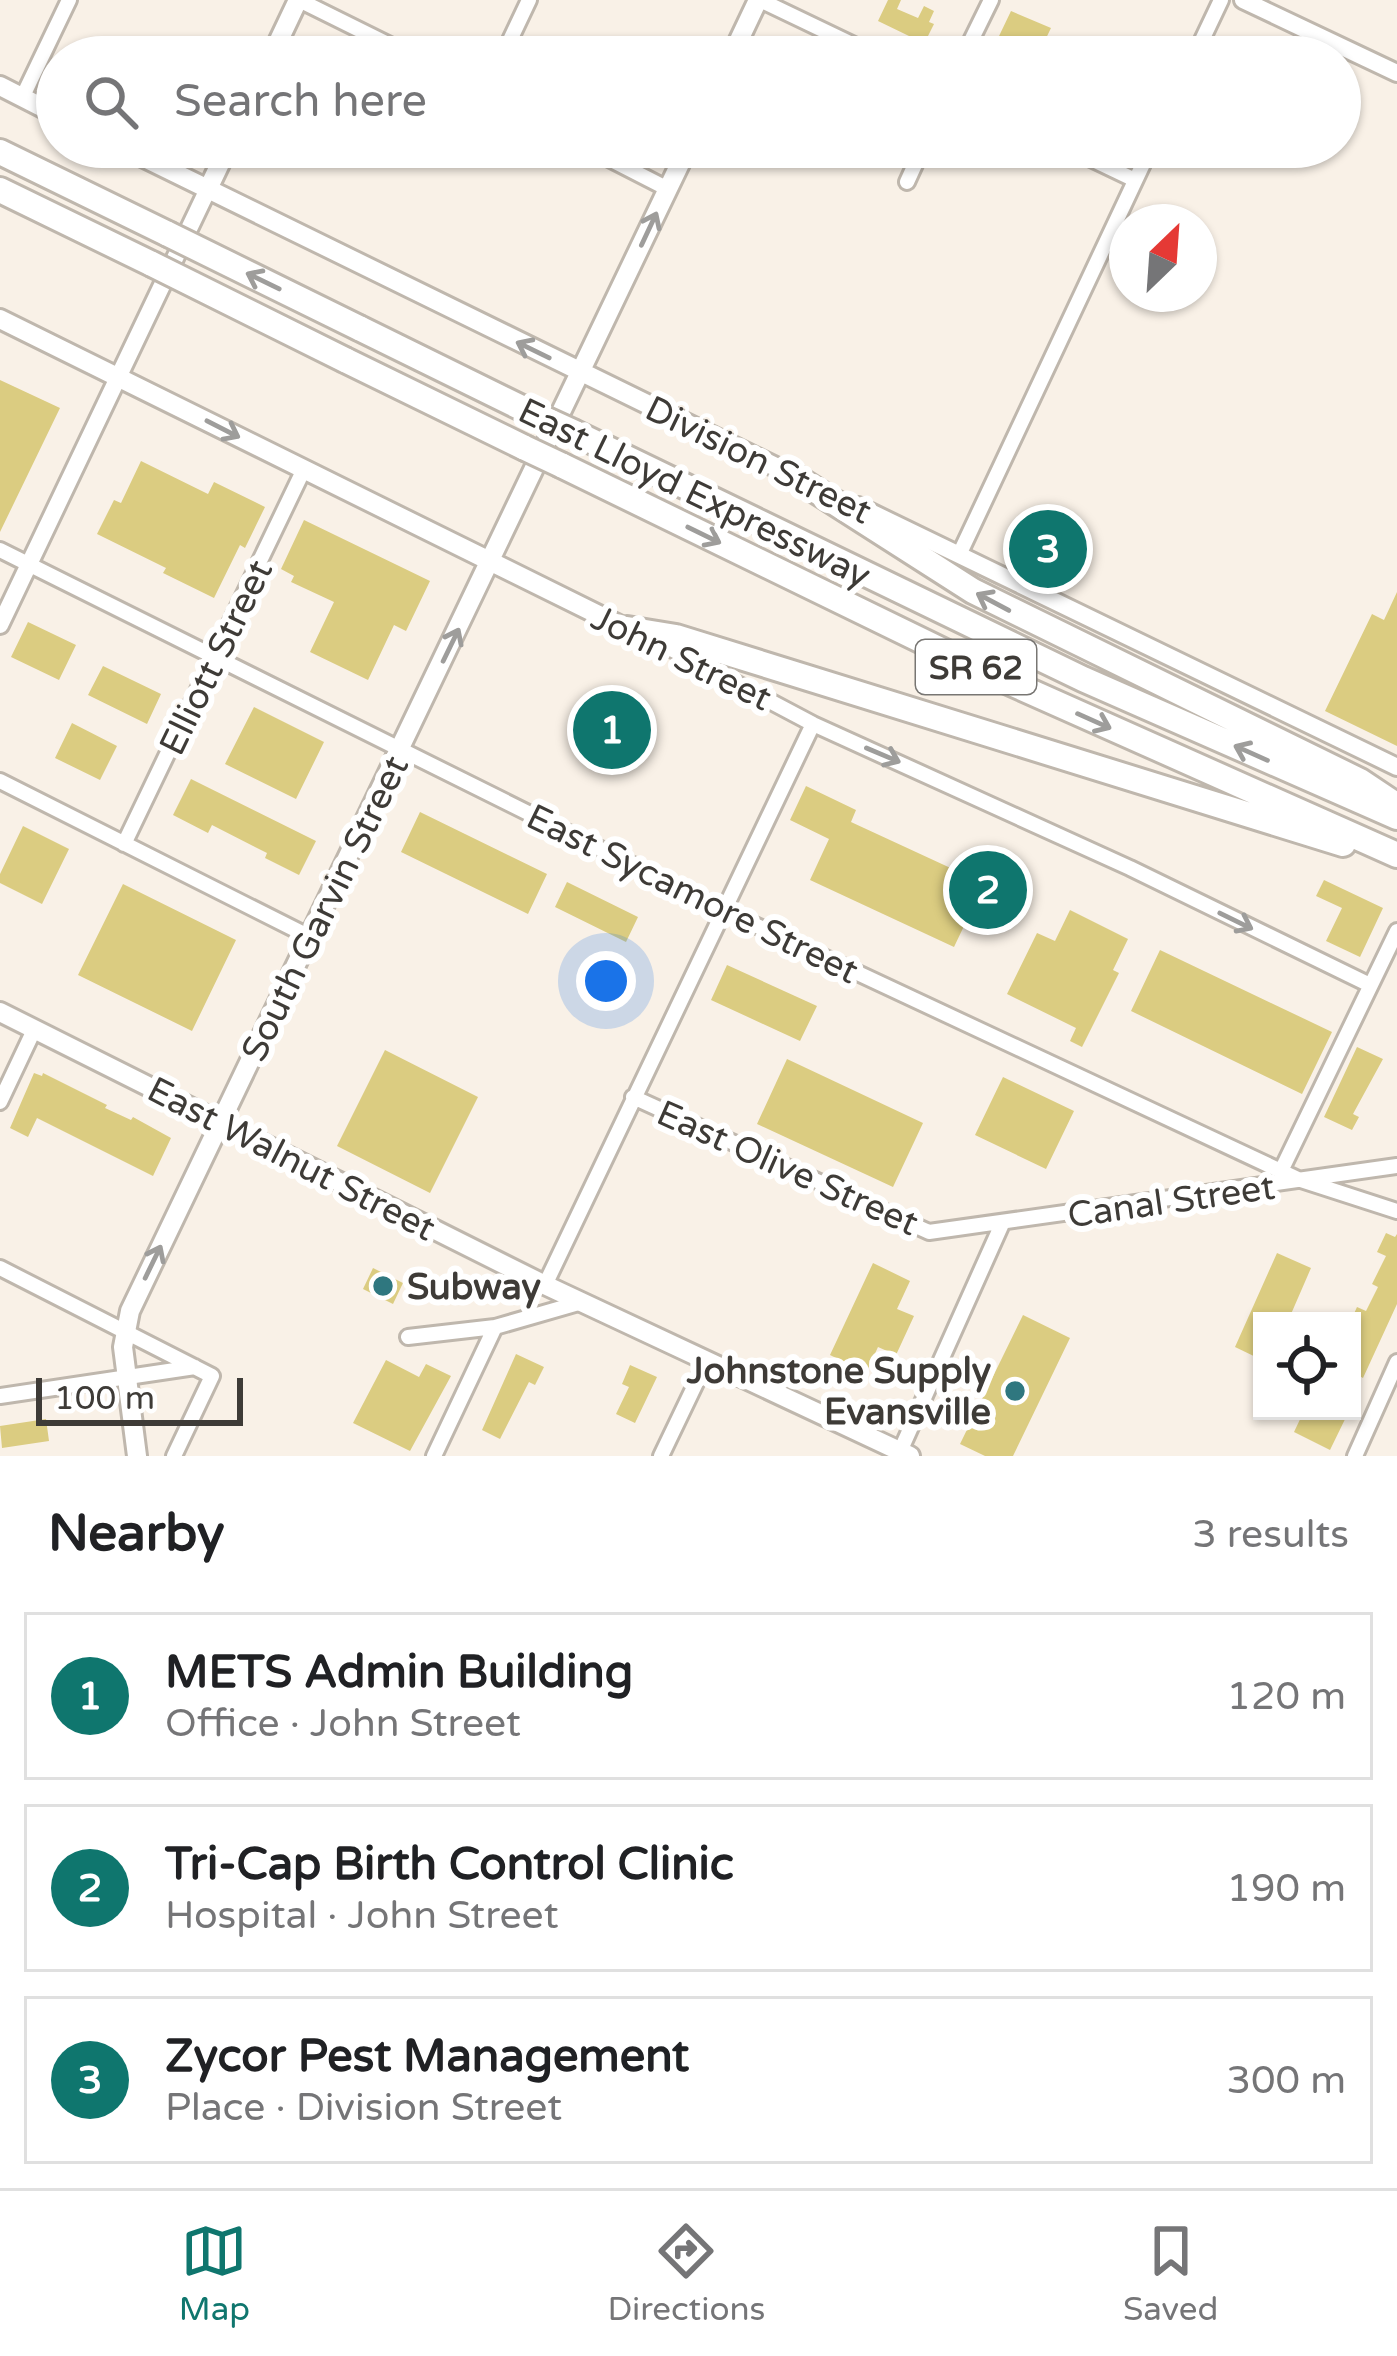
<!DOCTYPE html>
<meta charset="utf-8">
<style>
:root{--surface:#fff;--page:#f2f2f2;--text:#202124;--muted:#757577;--line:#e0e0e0;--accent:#0f766e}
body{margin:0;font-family:"Varela Round",sans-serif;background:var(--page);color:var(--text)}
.controls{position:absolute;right:36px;bottom:36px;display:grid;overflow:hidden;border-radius:0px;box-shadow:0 3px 9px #0004}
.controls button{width:108px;height:108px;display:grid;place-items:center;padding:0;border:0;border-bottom:3px solid var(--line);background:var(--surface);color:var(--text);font:60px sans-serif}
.compass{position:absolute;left:1109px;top:204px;width:108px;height:108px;border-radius:50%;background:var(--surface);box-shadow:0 3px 9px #0004;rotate:25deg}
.scale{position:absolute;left:36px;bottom:30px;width:207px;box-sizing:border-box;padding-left:12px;border:6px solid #3e3b37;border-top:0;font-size:33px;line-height:42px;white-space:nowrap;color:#3e3b37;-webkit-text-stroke:9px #fff;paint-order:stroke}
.you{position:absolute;left:606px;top:981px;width:42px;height:42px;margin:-30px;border:9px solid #fff;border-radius:50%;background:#1a73e8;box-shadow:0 0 0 18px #1a73e833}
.badge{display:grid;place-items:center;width:78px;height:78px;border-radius:50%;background:var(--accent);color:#fff;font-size:39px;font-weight:700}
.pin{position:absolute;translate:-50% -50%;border:6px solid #fff;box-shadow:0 3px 12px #0006}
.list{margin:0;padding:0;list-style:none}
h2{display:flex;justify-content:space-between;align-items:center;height:156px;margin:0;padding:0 48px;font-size:51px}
h2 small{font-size:39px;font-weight:400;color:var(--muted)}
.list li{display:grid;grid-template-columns:78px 1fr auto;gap:36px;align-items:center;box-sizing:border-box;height:168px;margin:0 24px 24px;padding:0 24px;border:3px solid var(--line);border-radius:0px}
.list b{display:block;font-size:45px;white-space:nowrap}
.list p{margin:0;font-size:39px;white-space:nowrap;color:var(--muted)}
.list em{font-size:39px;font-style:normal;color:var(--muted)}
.icon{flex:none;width:66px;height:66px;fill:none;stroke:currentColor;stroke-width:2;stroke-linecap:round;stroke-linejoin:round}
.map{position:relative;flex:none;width:1397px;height:1456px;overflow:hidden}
.search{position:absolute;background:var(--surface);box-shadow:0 3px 9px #0004;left:36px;right:36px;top:36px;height:132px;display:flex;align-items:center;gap:30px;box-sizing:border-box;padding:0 42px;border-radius:66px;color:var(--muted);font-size:45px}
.sheet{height:732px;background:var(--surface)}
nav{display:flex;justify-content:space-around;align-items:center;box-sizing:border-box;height:168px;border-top:3px solid var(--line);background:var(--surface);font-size:33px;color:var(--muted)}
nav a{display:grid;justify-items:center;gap:6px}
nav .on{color:var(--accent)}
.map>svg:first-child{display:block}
.building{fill:#dbcc81}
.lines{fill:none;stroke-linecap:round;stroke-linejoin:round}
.minor-casing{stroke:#bfb7ad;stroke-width:20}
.tertiary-casing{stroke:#bfb7ad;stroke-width:22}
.secondary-casing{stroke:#bfb7ad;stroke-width:24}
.motorway-casing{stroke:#bfb7ad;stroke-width:30}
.minor{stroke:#fff;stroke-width:14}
.tertiary{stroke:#fff;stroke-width:16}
.secondary{stroke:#fff;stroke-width:18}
.motorway{stroke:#fff;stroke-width:24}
.motorway-bridge-casing{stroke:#bfb7ad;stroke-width:30;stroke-linecap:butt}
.motorway-bridge{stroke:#fff;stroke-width:24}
.oneway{stroke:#9e9d9b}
.poi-dot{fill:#2f777f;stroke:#fff;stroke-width:4.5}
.labels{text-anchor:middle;stroke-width:12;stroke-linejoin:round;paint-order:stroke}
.shield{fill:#fff;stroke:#787673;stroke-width:3}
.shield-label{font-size:33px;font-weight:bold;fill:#3e3b37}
.street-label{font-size:36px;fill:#3e3b37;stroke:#fff}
.poi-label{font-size:36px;font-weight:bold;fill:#3e3b37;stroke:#fff;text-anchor:start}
</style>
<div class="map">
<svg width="1397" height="1456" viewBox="0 0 1397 1456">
<rect width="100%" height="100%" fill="#f9f1e7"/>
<path class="building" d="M888,0H901L897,9L918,18L924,6L934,11L929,22L934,24L926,40L922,37L917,46L906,41L909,36L878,21Z
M1011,11L1051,28L1037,57H989Z
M0,380L60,408L0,532Z
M141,461L208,494L214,482L265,507L245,548L240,545L214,598L163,573L166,568L97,534L114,500L121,503Z
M304,520L430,581L406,631L394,625L368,680L310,652L334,602L291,582L294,576L281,569Z
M1033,526L1075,545L1062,571L1021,552Z
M1397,592V746L1325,711L1372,614L1384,620Z
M28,622L76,645L59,680L11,657Z
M103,666L161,694L147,724L88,695Z
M254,707L324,742L296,799L225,764Z
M72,723L117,746L100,780L55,758Z
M191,779L316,841L299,875L265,858L267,853L212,825L208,833L173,815Z
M806,786L856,810L851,822L970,877L976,864L1027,888L1011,922L974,905L954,947L810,880L829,839L790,820Z
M420,812L547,874L528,914L401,852Z
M23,826L69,849L42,904L0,883V874Z
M1324,880L1383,908L1360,957L1326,941L1342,908L1316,896Z
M567,882L638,917L626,942L555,907Z
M123,884L236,940L192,1031L78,975Z
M1070,910L1128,939L1113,970L1119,973L1082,1047L1070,1041L1076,1028L1007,994L1037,933L1055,941Z
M1160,950L1332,1032L1302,1094L1131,1011Z
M727,965L817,1006L800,1041L711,1000Z
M1357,1047L1383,1059L1353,1114L1359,1117L1352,1130L1324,1117Z
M385,1050L478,1097L430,1193L337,1146Z
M787,1059L923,1123L893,1187L757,1124Z
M34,1073L42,1076L43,1073L107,1105L105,1108L131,1120L133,1117L171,1138L153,1176L37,1118L28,1137L10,1128Z
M1003,1077L1074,1111L1046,1169L975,1135Z
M1386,1233L1395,1237L1397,1234V1304L1363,1378L1352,1372V1318L1357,1307L1366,1311L1378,1287L1372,1284L1386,1256L1377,1252Z
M1277,1253L1311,1268L1288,1321H1262V1360L1235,1347Z
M873,1263L910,1281L897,1309L914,1316L896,1355L878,1347L866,1373L830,1355Z
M373,1268L403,1283L393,1304L363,1289Z
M1023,1315L1070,1338L1013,1456H985L960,1444Z
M516,1354L544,1367L535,1385L529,1382L500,1439L482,1430Z
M386,1360L419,1377L426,1364L451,1376L410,1451L353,1423Z
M630,1365L657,1377L635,1423L616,1414L629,1387L622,1384Z
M1304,1411H1349L1330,1450L1294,1432Z
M46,1419L49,1441L2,1448L0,1426Z"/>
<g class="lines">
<defs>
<path id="minor" d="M299,0L414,57
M760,0L879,57
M502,57L529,0
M963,57L991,0
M1194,57L1221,0
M22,98L69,0
M586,147L668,189
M1066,147L1135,180
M907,182L923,147
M0,550L723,910L1298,1179L1397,1211
M959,555L1151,147
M656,641L813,724L1130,868L1370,985
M0,781L310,937
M124,844L304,469
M633,1097L929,1232L1397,1166
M0,1102L34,1030
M1281,1171L1397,931
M0,1268L212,1376L174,1456
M545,1285L813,724
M408,1337L495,1327L582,1302
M0,1396L195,1367
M434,1456L495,1327
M661,1456L707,1360
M898,1456L1002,1224
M1355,1456L1397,1362"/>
<path id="tertiary" d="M1243,0L1397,73
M858,506L1397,767
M0,625L208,189"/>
<path id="secondary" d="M271,57L298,0
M731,57L758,0
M0,86L57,115
M122,147L790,474
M208,189L228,147
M0,319L627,629
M0,1012L545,1285L910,1456
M137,1456L123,1347L130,1311L688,147"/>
<path id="motorway" d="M0,152L168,234
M0,190L152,264
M359,328L540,417
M345,360L525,448
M575,433L1083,679L1397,817
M561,465L984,671L1397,855
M790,474L973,591L1360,781L1390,801
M627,629L676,637L1343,844"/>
</defs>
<use href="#minor" class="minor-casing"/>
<use href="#tertiary" class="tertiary-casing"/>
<use href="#secondary" class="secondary-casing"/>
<use href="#motorway" class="motorway-casing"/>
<use href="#minor" class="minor"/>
<use href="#tertiary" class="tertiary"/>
<use href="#secondary" class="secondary"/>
<use href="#motorway" class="motorway"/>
<defs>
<path id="motorway-bridge" d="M168,234L359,328
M152,264L345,360
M540,417L575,433
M525,448L561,465"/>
</defs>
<use href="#motorway-bridge" class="motorway-bridge-casing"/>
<use href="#motorway-bridge" class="motorway-bridge"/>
</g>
<defs><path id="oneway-shaft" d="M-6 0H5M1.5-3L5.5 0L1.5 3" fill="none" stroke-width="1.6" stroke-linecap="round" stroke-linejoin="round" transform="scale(3)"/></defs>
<g class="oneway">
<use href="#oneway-shaft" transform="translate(649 229) rotate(-65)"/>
<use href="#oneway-shaft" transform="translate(263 281) rotate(-154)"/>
<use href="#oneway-shaft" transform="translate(533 350) rotate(-154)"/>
<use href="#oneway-shaft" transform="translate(223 429) rotate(27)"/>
<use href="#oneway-shaft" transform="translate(704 535) rotate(26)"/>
<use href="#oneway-shaft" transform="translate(993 602) rotate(-152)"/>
<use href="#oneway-shaft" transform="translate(451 645) rotate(-64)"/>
<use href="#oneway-shaft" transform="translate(1094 721) rotate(24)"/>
<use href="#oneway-shaft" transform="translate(1251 753) rotate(-156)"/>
<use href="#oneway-shaft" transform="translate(883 755) rotate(23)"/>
<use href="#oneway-shaft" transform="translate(1236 921) rotate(26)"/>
<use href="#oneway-shaft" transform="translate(153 1262) rotate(-64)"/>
</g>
<g class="poi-dot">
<circle cx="383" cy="1286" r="12"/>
<circle cx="1015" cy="1391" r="12"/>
</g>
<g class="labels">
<rect class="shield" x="916" y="640" width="120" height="54" rx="9"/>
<g class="shield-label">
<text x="976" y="679">SR 62</text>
</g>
<g class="street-label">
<text transform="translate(759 459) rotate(26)" y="13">Division Street</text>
<text transform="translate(695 492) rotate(26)" y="13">East Lloyd Expressway</text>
<text transform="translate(215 657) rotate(-64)" y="13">Elliott Street</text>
<text transform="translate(682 657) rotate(26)" y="13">John Street</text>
<text transform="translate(693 893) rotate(26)" y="13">East Sycamore Street</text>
<text transform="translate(324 908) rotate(-64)" y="13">South Garvin Street</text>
<text transform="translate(292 1158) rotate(27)" y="13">East Walnut Street</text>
<text transform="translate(788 1167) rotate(24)" y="13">East Olive Street</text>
<text transform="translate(1171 1200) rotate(-8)" y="13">Canal Street</text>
</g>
<g class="poi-label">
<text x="407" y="1299">Subway</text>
<text x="991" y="1383" text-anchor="end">Johnstone Supply<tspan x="991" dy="41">Evansville</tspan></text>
</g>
</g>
</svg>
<div class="controls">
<button><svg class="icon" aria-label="locate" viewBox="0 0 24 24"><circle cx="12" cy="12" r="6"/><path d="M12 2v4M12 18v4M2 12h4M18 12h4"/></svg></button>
</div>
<svg class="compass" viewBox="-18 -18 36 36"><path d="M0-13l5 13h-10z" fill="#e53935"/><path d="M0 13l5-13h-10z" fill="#757577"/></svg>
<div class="scale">100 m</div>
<div class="you"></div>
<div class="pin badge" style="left:612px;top:730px">1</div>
<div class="pin badge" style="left:988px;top:890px">2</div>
<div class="pin badge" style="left:1048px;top:549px">3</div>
<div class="search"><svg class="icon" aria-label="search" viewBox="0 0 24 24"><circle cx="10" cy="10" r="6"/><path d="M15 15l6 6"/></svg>Search here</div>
</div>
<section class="sheet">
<h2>Nearby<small>3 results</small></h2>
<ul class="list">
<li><span class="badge">1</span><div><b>METS Admin Building</b><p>Office · John Street</p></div><em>120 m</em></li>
<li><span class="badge">2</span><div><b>Tri-Cap Birth Control Clinic</b><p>Hospital · John Street</p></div><em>190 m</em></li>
<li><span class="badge">3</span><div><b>Zycor Pest Management</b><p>Place · Division Street</p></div><em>300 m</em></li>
</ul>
</section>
<nav>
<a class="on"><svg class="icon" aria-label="map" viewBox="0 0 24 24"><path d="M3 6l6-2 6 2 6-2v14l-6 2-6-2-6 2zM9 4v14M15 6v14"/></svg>Map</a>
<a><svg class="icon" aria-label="directions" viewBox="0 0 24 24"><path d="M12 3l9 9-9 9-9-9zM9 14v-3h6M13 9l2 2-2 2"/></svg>Directions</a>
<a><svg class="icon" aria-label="saved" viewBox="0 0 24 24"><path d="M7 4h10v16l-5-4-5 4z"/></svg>Saved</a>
</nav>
